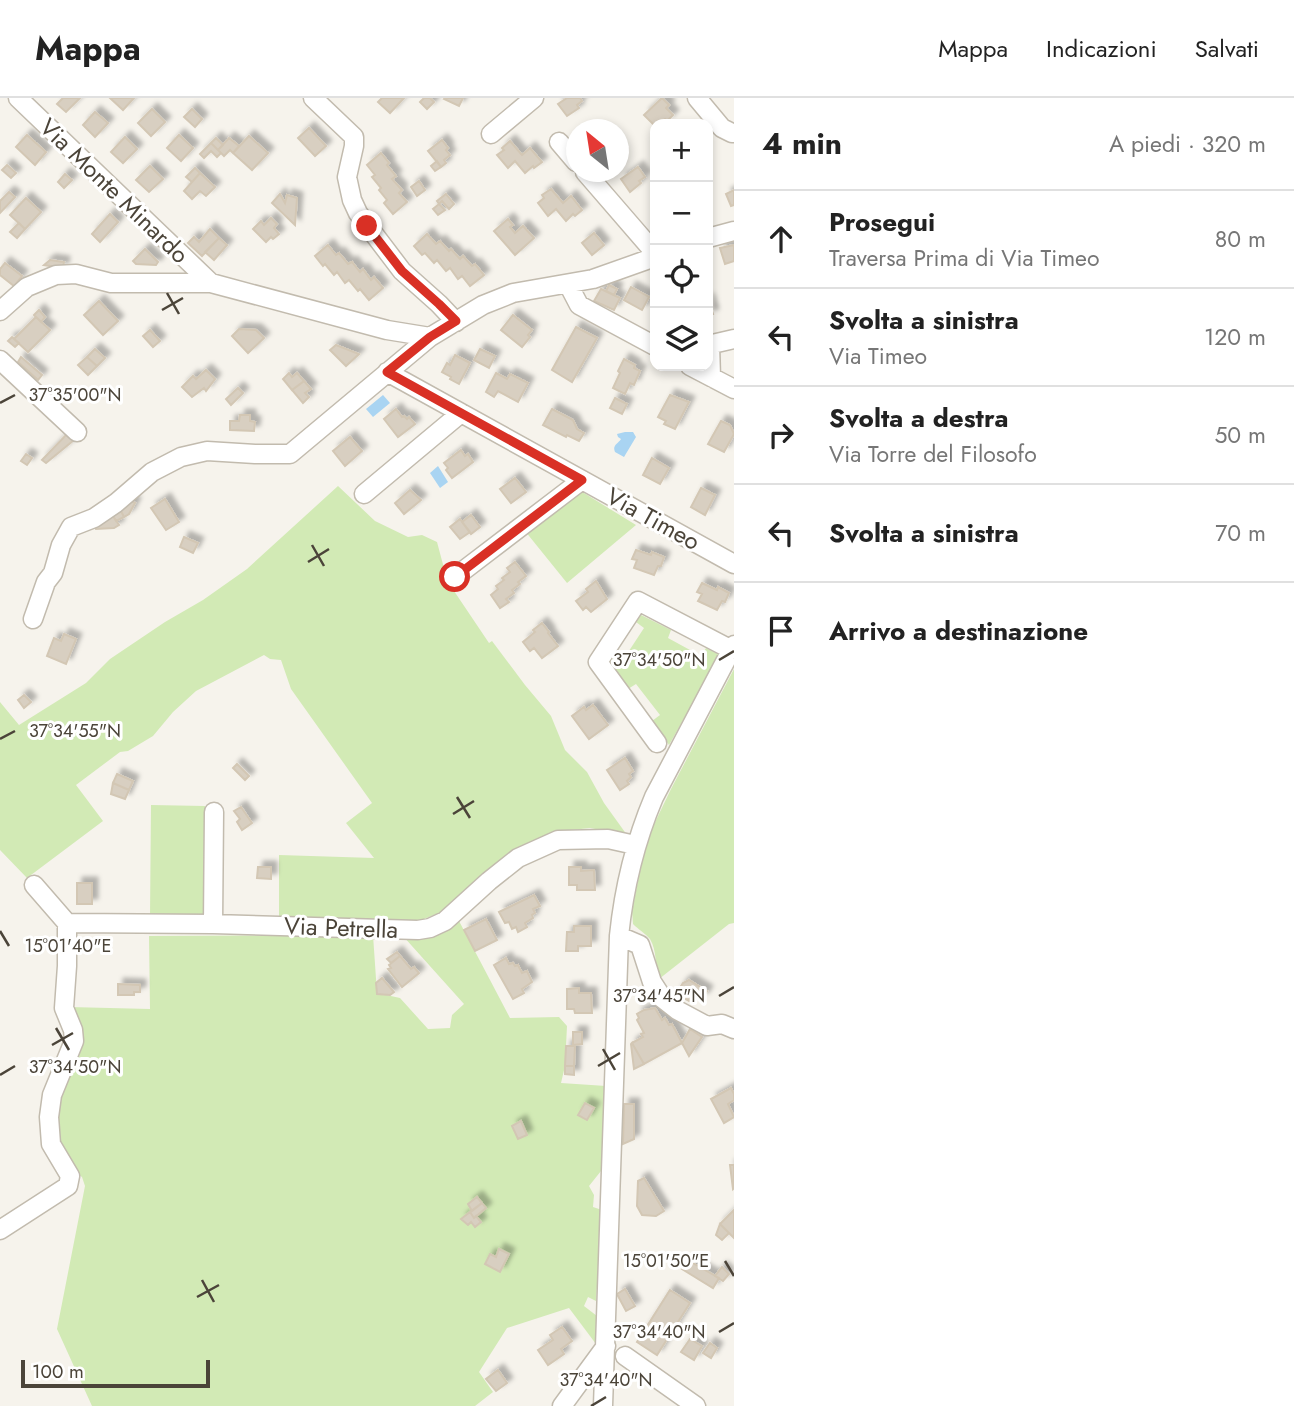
<!DOCTYPE html>
<html lang="it">
<meta charset="utf-8">
<style>
:root{--surface:#fff;--page:#f6f6f6;--text:#222;--muted:#767676;--line:#e0e0e0}
body{margin:0;font-family:Jost,sans-serif;background:var(--page);color:var(--text)}
.controls{position:absolute;right:21px;top:21px;display:grid;overflow:hidden;border-radius:14px;box-shadow:0 4px 10px #0003}
.controls button{width:63px;height:63px;display:grid;place-items:center;padding:0;border:0;border-bottom:2px solid var(--line);background:var(--surface);color:var(--text);font:35px sans-serif}
.compass{position:absolute;left:566px;top:21px;width:63px;height:63px;border-radius:50%;background:var(--surface);box-shadow:0 4px 10px #0003;rotate:330deg}
.scale{position:absolute;left:21px;bottom:18px;width:189px;box-sizing:border-box;padding-left:7px;border:4px solid #4b4439;border-top:0;font-size:19px;line-height:24px;white-space:nowrap;color:#4b4439;-webkit-text-stroke:5px #fff;paint-order:stroke}
.stop{position:absolute;width:21px;height:21px;margin:-16px;border:5px solid #d93025;border-radius:50%;background:#fff}
.stop.end{background:#d93025;border-color:#fff;box-shadow:0 2px 7px #0008}
.list{margin:0;padding:0;list-style:none}
h2{display:flex;justify-content:space-between;align-items:center;height:91px;margin:0;padding:0 28px;font-size:30px}
h2 small{font-size:23px;font-weight:400;color:var(--muted)}
.list li{display:grid;grid-template-columns:46px 1fr auto;gap:21px;align-items:center;box-sizing:border-box;height:98px;padding:0 28px;border-top:2px solid var(--line)}
.list b{display:block;font-size:26px;white-space:nowrap}
.list p{margin:0;font-size:23px;white-space:nowrap;color:var(--muted)}
.list em{font-size:23px;font-style:normal;color:var(--muted)}
.icon{flex:none;width:38px;height:38px;fill:none;stroke:currentColor;stroke-width:2;stroke-linecap:round;stroke-linejoin:round}
.map{position:relative;flex:none;width:734px;height:1308px;overflow:hidden}
header{display:flex;align-items:center;gap:42px;box-sizing:border-box;height:98px;padding:0 35px;background:var(--surface);border-bottom:2px solid var(--line)}
header strong{font-size:33px}
nav{display:flex;gap:38px;margin-inline-start:auto;font-size:24px}
main{display:flex}
aside{flex:1;background:var(--surface)}
.map>svg:first-child{display:block}
.green{fill:#d2eab5}
.water{fill:#a9d4f2}
.building{fill:#d8cfc1;stroke:#d3c7b4;stroke-width:2;filter:url(#shadow)}
.lines{fill:none;stroke-linecap:round;stroke-linejoin:round}
.minor-casing{stroke:#c2bbae;stroke-width:21}
.minor{stroke:#fff;stroke-width:18}
.route{stroke:#d93025;stroke-width:9}
.ticks{fill:none;stroke:#4b4439;stroke-width:2.5}
.labels{text-anchor:middle;stroke-width:6;stroke-linejoin:round;paint-order:stroke}
.street-label{font-size:24px;fill:#4b4439;stroke:#fff}
.ticks-label{font-size:18px;text-anchor:middle;fill:#4b4439;stroke:#fff;stroke-width:6;stroke-linejoin:round;paint-order:stroke}
</style>
<header>
<strong>Mappa</strong>
<nav><a>Mappa</a><a>Indicazioni</a><a>Salvati</a></nav>
</header>
<main>
<div class="map">
<svg width="734" height="1308" viewBox="0 0 734 1308">
<defs>
<filter id="shadow"><feDropShadow dx="5.5" dy="-5.5" stdDeviation="2" flood-color="#0004"/></filter>
</defs>
<rect width="100%" height="100%" fill="#f6f3ec"/>
<path class="green" d="M338,388L375,423L408,439L422,437L437,444L445,474L452,490L489,545L492,543L525,587L551,618L565,652L587,674L604,705L627,737L590,730L562,733L524,750L498,765L441,814L414,825L279,819V757L374,760L346,725L372,705L291,591L281,562L270,561L264,557L196,593L173,614L153,638L128,653L120,654L76,687L103,723L27,780L0,752V604L19,627L86,585L110,561L165,524L203,502L247,471Z
M579,392L636,427L567,485L525,433Z
M641,517L671,532L668,540L701,558L706,550L720,557L669,647L652,623L660,617L636,586L628,591L608,564L614,556L623,562L644,530L636,524Z
M734,571V825L729,826L659,881C655,869 657,852 650,841C646,836 638,831 633,826L632,813L646,743L671,691Z
M151,707L205,708V818H150Z
M459,823L510,920L559,919L567,928L565,968L561,985L606,988L605,1068L589,1088L594,1097L593,1109L602,1112L596,1203L588,1199L584,1208L597,1218L596,1246L569,1210L507,1230L479,1274L493,1294L475,1308H92L57,1231L85,1088L82,1079L72,1072L55,1047L58,1000L83,937L69,909L150,911L149,838L373,837L377,895L400,900L428,931L450,930L452,917L464,906L403,838L429,837Z"/>
<path class="water" d="M383,297L390,305L373,319L366,311Z
M625,334H633L636,339L624,359L615,354C612,347 618,346 621,341L618,339L617,336Z
M438,368L448,384L440,390L430,375Z"/>
<path class="building" d="M63,0H80L66,14L57,6Z
M110,0H134L123,12Z
M382,0H404L390,15L378,4Z
M424,0H430L434,4L427,11L420,4Z
M445,0H463L459,8L444,1Z
M567,0H580L582,3L577,7L579,10L567,18L558,6Z
M662,0L669,7L666,10L673,17L667,23L665,21L655,28L644,17Z
M152,11L165,24L151,38L138,25Z
M192,11L202,21L195,29L184,19Z
M95,14L108,25L95,39L83,27Z
M309,30L326,48L315,58L298,40Z
M27,37L46,54L35,67L16,49Z
M179,37L193,50L181,63L167,50Z
M249,38L268,55L252,72L233,55Z
M125,39L137,51L123,65L111,54Z
M216,40L223,47L218,52L211,45Z
M229,40L239,48L233,55L230,52L224,58L218,52Z
M442,42L448,50L446,52L450,57L444,62L446,65L441,69L428,53Z
M510,43L522,57L530,50L542,64L534,70L533,68L525,75L515,63L508,70L497,57L504,52L502,50Z
M211,45L221,55L217,59L211,53L204,60L200,56Z
M381,55L389,65L387,67L396,78L392,81L402,92L399,95L407,104L393,116L384,105L387,102L379,92L381,90L372,79L375,77L367,67Z
M437,63L441,69L435,73L431,68Z
M7,67L16,75L11,80L2,72Z
M150,68L163,81L149,94L136,82Z
M638,69L645,79L639,83L641,85L630,94L621,81Z
M195,70L200,75L192,84L186,79Z
M200,75L215,89L206,98L200,93L192,101L184,93Z
M65,76L72,82L64,90L58,84Z
M419,83L425,92L417,98L411,89Z
M551,91L563,105L571,98L582,112L575,118L573,116L566,123L556,111L548,118L538,105L544,100L542,97Z
M734,92V107L731,108L726,96Z
M9,94L15,99L0,115V103Z
M280,96L285,105L287,97L297,100L295,127L272,105Z
M446,96L454,106L449,111L442,103L439,106L437,103Z
M26,100L41,114L25,131L10,117Z
M439,106L445,112L438,117L433,111Z
M110,116L118,124L100,144L92,136Z
M271,120L277,126L274,130L279,136L273,141L271,139L266,144L253,131L261,123L264,127Z
M508,121L513,127L510,129L515,135L523,128L534,140L515,157L494,133Z
M19,125L25,131L17,140L10,134Z
M210,131L219,140L202,158L188,145L194,139L199,144Z
M594,135L604,147L592,157L582,145Z
M427,136L436,146L440,143L449,153L451,151L460,161L463,158L472,168L475,166L484,177L470,188L462,178L458,181L450,170L446,173L437,162L434,165L425,155L422,157L414,148Z
M219,140L227,147L214,162L205,154Z
M328,147L336,157L339,155L348,166L352,164L360,174L363,171L371,182L374,179L383,190L369,202L360,191L358,193L349,182L345,185L337,174L334,177L325,166L323,168L315,158Z
M734,147V163L725,166L720,150Z
M145,151L158,164L156,167L136,166L133,163Z
M50,162L64,164L63,170L44,167Z
M5,165L22,178L14,188L0,177V171Z
M609,187L617,191L614,197L606,193Z
M631,189L649,199L642,212L624,202Z
M601,191L620,200L614,212L594,203Z
M708,200L713,216L708,217Z
M99,203L118,223L103,237L84,217Z
M39,212L45,219L41,224L34,217Z
M513,217L532,232L528,237L530,239L522,249L501,232Z
M36,219L50,232L28,254L14,241Z
M576,229L597,240L572,284L552,272Z
M239,231L256,232L264,240L248,255L232,238Z
M150,232L160,243L153,249L143,238Z
M12,239L19,245L15,249L8,243Z
M336,247L359,256L346,268L330,252Z
M95,251L105,260L97,268L87,259Z
M480,251L495,258L489,270L474,262Z
M455,257L470,265L459,286L450,281L451,279L442,274L447,265L450,267Z
M21,259L42,277L38,282L18,264Z
M87,259L97,268L88,277L78,267Z
M624,261L635,267L634,270L640,273L634,287L630,285L625,296L613,290L620,275L618,273Z
M206,272L215,281L206,293L204,290L192,299L182,289L193,278L196,281Z
M289,275L292,279L297,275L304,283L292,292L283,281Z
M496,275L507,281L510,276L528,285L518,304L498,293L494,299L486,294Z
M304,283L311,291L305,295L309,299L303,305L292,292Z
M238,290L243,295L231,307L226,301Z
M670,297L689,304L675,331L664,326L666,323L658,319Z
M615,300L627,306L622,316L610,310Z
M396,311L402,319L404,318L407,321L409,319L415,326L398,339L384,321Z
M552,311L573,322L577,331L584,335L579,343L567,337L566,339L543,327Z
M240,317H250V323L255,324L254,333L230,332V323H239Z
M721,323L730,327L734,336L724,354L708,346Z
M67,336L74,342L46,365L42,362Z
M350,339L362,353L345,368L333,353Z
M461,352L465,358L468,356L473,364L452,380L446,372L448,370L444,365Z
M26,356L32,360L27,367L21,363Z
M652,360L669,370L660,386L643,377Z
M515,380L526,394L511,405L500,391Z
M701,390L715,397L705,417L691,409Z
M410,392L421,402L404,416L395,405Z
M165,401L179,424L166,432L151,410Z
M129,402L135,405L129,416L124,419L121,413Z
M121,413L124,419L116,423L113,418Z
M471,417L480,429L471,436L462,424Z
M113,418L119,427L114,430L96,431L95,428Z
M460,421L470,434L460,441L450,429Z
M184,439L198,445L193,455L180,449Z
M636,452L651,457L652,454L664,459L661,468H658L654,477L634,470L637,462L632,461Z
M515,464L526,478L518,484L520,486L512,492L514,495L506,501L509,504L500,510L491,497L498,491L496,488L504,482L502,480L510,474L507,470Z
M596,483L607,501L591,514L586,509L583,512L576,503L588,494L586,491Z
M702,485L717,492L718,489L729,495L725,504L722,503L717,512L698,503L702,496L697,494Z
M542,525L549,534L548,535L558,548L542,560L534,550L530,553L523,544L535,534L533,532Z
M64,536L76,541L66,566L47,558L54,540L61,543Z
M24,597L31,604L24,610L18,602Z
M593,607L608,627L589,641L572,618L584,609L586,612Z
M625,660L633,673L629,676L631,679L627,683L629,686L620,692L607,672Z
M237,666L249,678L245,682L233,670Z
M117,676L133,683L129,692L113,685Z
M113,685L129,692L125,701L111,696Z
M241,709L252,725L242,732L237,724L240,721L234,713Z
M258,769H271V781L257,780Z
M569,769H581V773L594,772L595,792H577V787H569Z
M77,785H92V806H77Z
M534,797L540,808L533,811L535,815L532,817L533,820L525,825L527,829L518,834L516,829L512,831L509,824L505,825L499,814Z
M486,821L497,842L475,853L464,832Z
M574,828H591V848H578V853H566L567,834H574Z
M397,854L400,858L391,865L387,861Z
M400,858L411,871L414,869L419,875L402,889L388,871L391,870L389,867Z
M506,860L509,866L513,865L515,868L518,867L522,875L527,873L532,884L522,891L524,895L513,901L494,867Z
M382,880L394,894L390,897L377,896L376,885Z
M689,882L707,893L703,900L693,895L689,903L676,896L683,885Z
M118,886L140,887V894H134V897H118Z
M579,890V895H591L592,915H575L574,911H567V891Z
M655,910L662,922L665,920L669,927L672,926L682,945L644,966L632,945L643,939L641,936L644,935L637,922L639,920L637,916L644,912Z
M690,931L702,939L689,958L682,945Z
M573,934H582V946L573,947Z
M632,945L644,966L634,971L631,946Z
M566,948H575L574,968H565Z
M565,968H574V977L565,976Z
M731,990L734,996V1002L728,1006L734,1019L724,1025L711,1001Z
M585,1005L594,1010L587,1022L578,1017Z
M624,1006H634V1041L623,1046Z
M521,1023L527,1037L518,1041L512,1028Z
M730,1067H734V1090L733,1091Z
M644,1080L664,1113L656,1118L642,1117L637,1108L638,1083Z
M477,1099L482,1105L472,1113L468,1106Z
M482,1105L486,1110L474,1120L470,1114Z
M734,1112V1140L720,1126Z
M470,1114L474,1120L476,1118L481,1124L475,1129L471,1124L468,1127L461,1121Z
M720,1126L729,1135L722,1142L716,1137Z
M499,1151L509,1156L500,1174L485,1166L490,1156L496,1159Z
M691,1164L719,1180L713,1190L682,1171L686,1166L688,1167Z
M722,1169L729,1176L723,1183L715,1178Z
M625,1191L635,1208L626,1213L617,1196Z
M670,1192L690,1205L657,1257L637,1244Z
M562,1229L572,1243L561,1251L564,1256L548,1267L538,1252L553,1242L550,1237Z
M690,1241L702,1248L694,1262L681,1254Z
M710,1245L717,1250L711,1260L703,1255Z
M498,1272L507,1285L496,1293L486,1281Z"/>
<g class="lines">
<defs>
<path id="minor" d="M18,0L211,185
M313,0L354,39V48L347,79L352,102L358,115L402,173L439,206L456,224
M697,0L722,30L732,35H734
M491,36L534,0
M559,44L576,64
M585,74L655,155
M708,140L734,133
M568,186L579,207L655,248
M0,213L27,189L56,177L76,176L111,185H211L387,232L430,239
M708,247L734,241
M710,247L711,279
M0,262L77,334
M690,268L734,291
M387,274L734,466
M364,396L461,315
M455,479L582,382
M33,521L46,484L53,475L61,447L71,429L94,420L116,405L152,374L181,359L207,353L255,356H290L430,239L483,207L513,195L593,181L655,159
M657,645L598,564L638,503L732,552
M34,787L67,825L213,826L418,832L430,830L445,823L489,783L518,760L558,742L608,741L635,747
M213,826L214,714
M619,838L640,847L652,884L663,901L677,912L707,928L722,926L734,931
M0,1132L68,1088L70,1078L51,1046L49,1019L52,997L74,943L73,932L64,910L67,868V825
M625,1258L696,1308
M562,1308L606,1248
M603,1308L619,838C624,789 635,744 654,699L734,547"/>
</defs>
<use href="#minor" class="minor-casing"/>
<use href="#minor" class="minor"/>
</g>
<g class="lines">
<path class="route" d="M367,128L402,173L439,206L456,223L430,239L387,274L582,382L455,479"/>
</g>
<path class="ticks" d="M167,195L179,216M162,212L183,200M0,305L15,297M312,447L324,468M308,464L329,451M719,562L734,553M0,641L15,633M457,699L470,720M453,716L474,703M0,833L9,848M719,898L734,889M56,930L69,952M52,947L73,935M603,951L615,972M598,968L620,955M0,977L15,968M725,1163L734,1178M202,1182L214,1204M197,1199L219,1187M719,1234L734,1225M591,1308L606,1299"/>
<g class="labels">
<g class="street-label">
<text transform="translate(114 93) rotate(44)" y="8">Via Monte Minardo</text>
<text transform="translate(653 421) rotate(29)" y="8">Via Timeo</text>
<text transform="translate(341 830) rotate(2)" y="8">Via Petrella</text>
</g>
</g>
<g class="ticks-label">
<text x="75" y="303">37°35'00"N</text>
<text x="659" y="568">37°34'50"N</text>
<text x="75" y="639">37°34'55"N</text>
<text x="68" y="854">15°01'40"E</text>
<text x="659" y="904">37°34'45"N</text>
<text x="75" y="975">37°34'50"N</text>
<text x="666" y="1169">15°01'50"E</text>
<text x="659" y="1240">37°34'40"N</text>
<text x="606" y="1288">37°34'40"N</text>
</g>
</svg>
<div class="controls">
<button>+</button>
<button>−</button>
<button><svg class="icon" aria-label="locate" viewBox="0 0 24 24"><circle cx="12" cy="12" r="6"/><path d="M12 2v4M12 18v4M2 12h4M18 12h4"/></svg></button>
<button><svg class="icon" aria-label="layers" viewBox="0 0 24 24"><path d="M12 4l9 5-9 5-9-5zM3 14l9 5 9-5"/></svg></button>
</div>
<svg class="compass" viewBox="-18 -18 36 36"><path d="M0-13l5 13h-10z" fill="#e53935"/><path d="M0 13l5-13h-10z" fill="#767676"/></svg>
<div class="scale">100 m</div>
<div class="stop" style="left:455px;top:479px"></div>
<div class="stop end" style="left:367px;top:128px"></div>
</div>
<aside>
<h2>4 min<small>A piedi · 320 m</small></h2>
<ul class="list">
<li><svg class="icon" aria-label="ahead" viewBox="0 0 24 24"><path d="M12 20V5M6 11l6-6 6 6"/></svg><div><b>Prosegui</b><p>Traversa Prima di Via Timeo</p></div><em>80 m</em></li>
<li><svg class="icon" aria-label="left" viewBox="0 0 24 24"><path d="M17 20v-9H6M10 6l-5 5 5 5"/></svg><div><b>Svolta a sinistra</b><p>Via Timeo</p></div><em>120 m</em></li>
<li><svg class="icon" aria-label="right" viewBox="0 0 24 24"><path d="M7 20v-9h11M14 6l5 5-5 5"/></svg><div><b>Svolta a destra</b><p>Via Torre del Filosofo</p></div><em>50 m</em></li>
<li><svg class="icon" aria-label="left" viewBox="0 0 24 24"><path d="M17 20v-9H6M10 6l-5 5 5 5"/></svg><div><b>Svolta a sinistra</b></div><em>70 m</em></li>
<li><svg class="icon" aria-label="arrive" viewBox="0 0 24 24"><path d="M6 21V4h12l-3 4 3 4H6"/></svg><div><b>Arrivo a destinazione</b></div></li>
</ul>
</aside>
</main>
